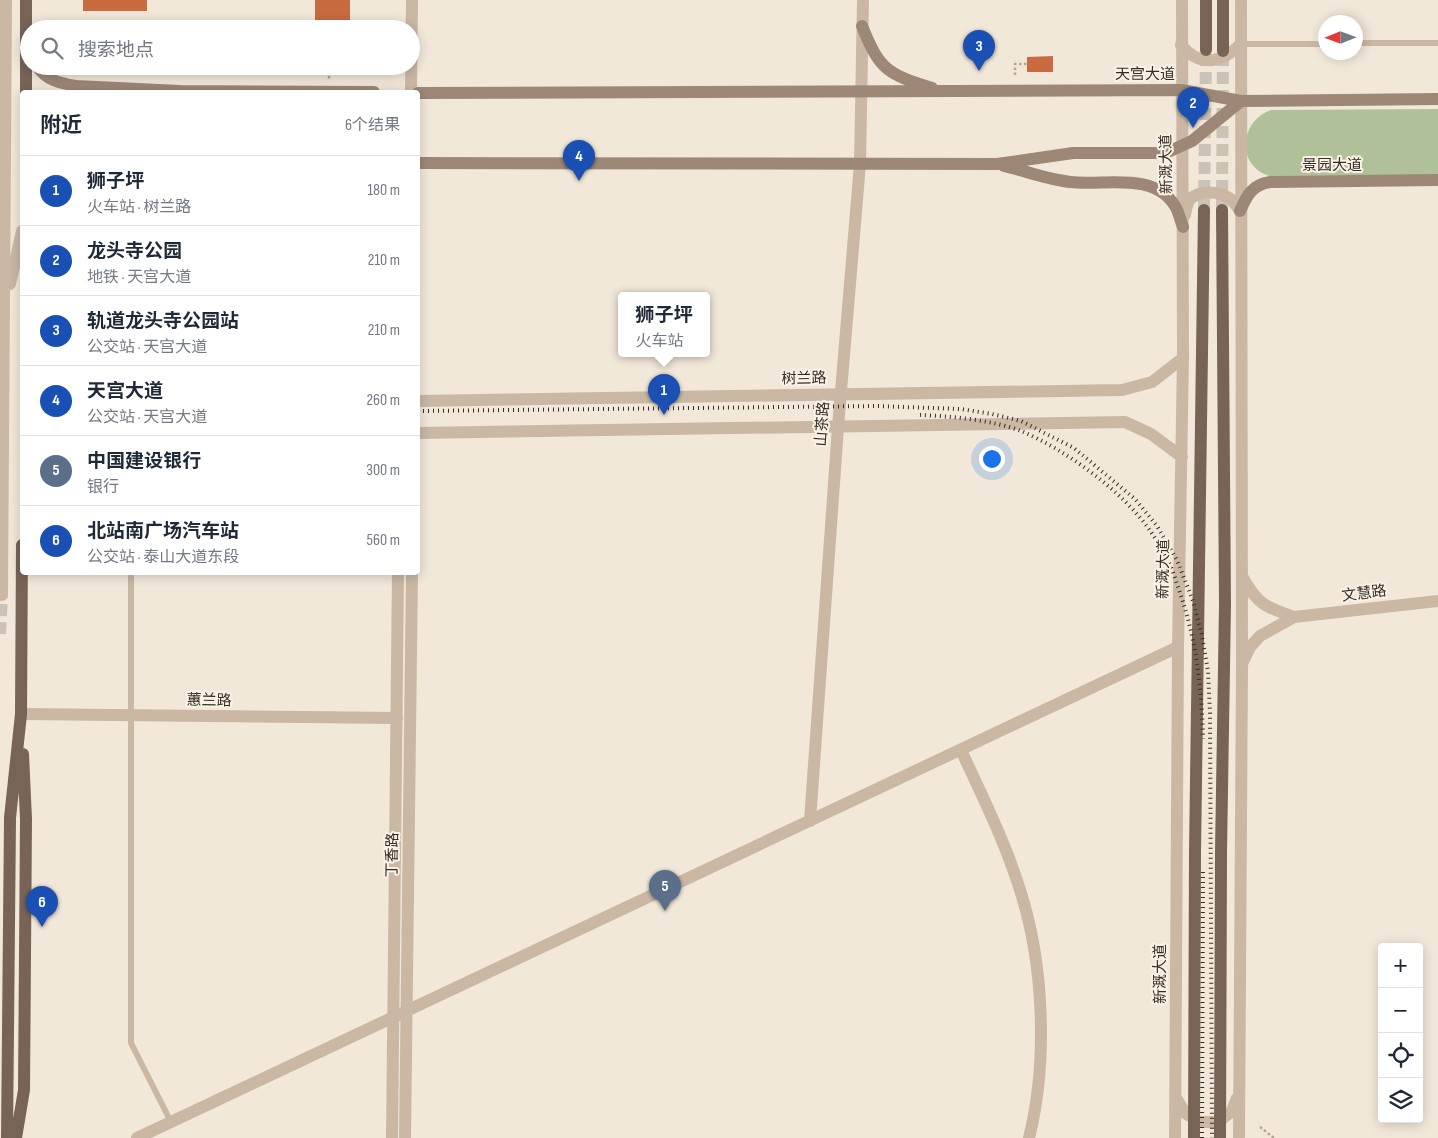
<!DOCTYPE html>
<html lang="zh">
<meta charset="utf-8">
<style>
:root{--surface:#fff;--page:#f6f6f7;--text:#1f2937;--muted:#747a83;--line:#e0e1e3;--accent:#b45309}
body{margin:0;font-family:"Sofia Sans Condensed","Noto Sans SC",sans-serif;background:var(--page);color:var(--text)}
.controls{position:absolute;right:15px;bottom:15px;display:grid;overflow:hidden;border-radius:5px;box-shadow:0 2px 12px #0003}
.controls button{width:45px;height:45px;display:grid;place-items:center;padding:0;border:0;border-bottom:1px solid var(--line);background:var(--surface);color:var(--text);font:25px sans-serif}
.compass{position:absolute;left:1318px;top:15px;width:45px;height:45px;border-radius:50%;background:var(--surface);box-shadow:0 2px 12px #0003;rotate:269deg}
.you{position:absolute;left:991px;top:458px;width:18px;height:18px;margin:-12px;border:4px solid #fff;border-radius:50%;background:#1a73e8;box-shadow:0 0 0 8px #1a73e833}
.badge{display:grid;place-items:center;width:32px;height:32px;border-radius:50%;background:var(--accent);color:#fff;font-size:16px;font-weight:700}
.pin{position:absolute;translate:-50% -41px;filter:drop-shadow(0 1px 2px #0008)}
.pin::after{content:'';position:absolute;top:26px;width:18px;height:15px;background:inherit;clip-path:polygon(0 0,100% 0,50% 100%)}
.popup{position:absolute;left:618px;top:292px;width:92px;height:65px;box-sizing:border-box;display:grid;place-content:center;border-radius:5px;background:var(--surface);filter:drop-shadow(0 1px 4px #0005);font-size:16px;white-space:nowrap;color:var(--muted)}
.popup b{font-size:19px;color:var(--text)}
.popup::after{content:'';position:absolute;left:50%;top:100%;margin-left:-10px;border:10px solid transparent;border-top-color:var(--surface)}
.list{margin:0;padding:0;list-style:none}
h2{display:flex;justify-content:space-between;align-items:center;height:65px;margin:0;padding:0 20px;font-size:21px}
h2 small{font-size:16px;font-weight:400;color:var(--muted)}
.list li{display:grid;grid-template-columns:32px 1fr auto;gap:15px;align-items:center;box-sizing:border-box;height:70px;padding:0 20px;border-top:1px solid var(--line)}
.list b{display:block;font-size:19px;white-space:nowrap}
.list p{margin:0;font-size:16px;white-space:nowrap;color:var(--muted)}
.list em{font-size:16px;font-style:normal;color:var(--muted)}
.icon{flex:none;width:28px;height:28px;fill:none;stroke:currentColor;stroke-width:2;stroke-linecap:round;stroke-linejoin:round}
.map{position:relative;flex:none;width:1438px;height:1138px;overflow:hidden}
.search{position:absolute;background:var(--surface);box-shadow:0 2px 12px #0003;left:20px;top:20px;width:400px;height:55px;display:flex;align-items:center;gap:12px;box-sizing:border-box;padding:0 18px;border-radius:28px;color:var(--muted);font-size:19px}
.panel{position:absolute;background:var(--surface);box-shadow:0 2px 12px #0003;left:20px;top:90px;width:400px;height:485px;border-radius:5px}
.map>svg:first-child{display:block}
.green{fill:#b0c199}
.building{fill:#c86b40}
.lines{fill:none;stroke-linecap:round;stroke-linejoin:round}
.tertiary-tunnel{stroke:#ccc2b5;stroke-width:12;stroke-dasharray:12 6;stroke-linecap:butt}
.primary-tunnel{stroke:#ccc2b5;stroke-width:12;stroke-dasharray:12 6;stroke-linecap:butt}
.path{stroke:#b6a28f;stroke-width:2.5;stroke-dasharray:2.5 2.5;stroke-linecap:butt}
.service{stroke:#cab8a5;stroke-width:6}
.minor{stroke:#cab8a5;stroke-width:12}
.tertiary{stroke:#cab8a5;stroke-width:12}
.secondary{stroke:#9d8776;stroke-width:12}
.primary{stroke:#786457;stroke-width:12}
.rail{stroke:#352c26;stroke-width:4;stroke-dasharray:1 4;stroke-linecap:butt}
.labels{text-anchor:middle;stroke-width:4;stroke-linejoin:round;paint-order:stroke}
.street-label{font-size:15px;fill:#352c26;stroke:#f9f2e5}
</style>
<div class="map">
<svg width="1438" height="1138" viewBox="0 0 1438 1138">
<rect width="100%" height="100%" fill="#f2e8d9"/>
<path class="green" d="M1438,109V175L1269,176C1237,166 1238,122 1271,110Z"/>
<path class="building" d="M83,0H147V11H83Z
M315,0H350V20H315Z
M1053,56V72H1027V57Z"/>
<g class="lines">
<path class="tertiary-tunnel" d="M0,634L2,595"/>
<path class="primary-tunnel" d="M1204,210L1206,50
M1222,210L1223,51"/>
<path class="path" d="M329,66V81
M1015,75V64H1027
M1260,1127L1274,1138"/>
<path class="service" d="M1356,43H1438
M1241,44H1326
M131,572V1043L171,1122"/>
<path class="minor" d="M21,714L397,718
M961,750C982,796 1005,841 1020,890C1044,964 1048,1062 1029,1138
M810,821L838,427L860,164L863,0"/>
<path class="tertiary" d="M1181,45C1200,68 1222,63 1241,44
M411,92L412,0
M1185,215C1186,210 1187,203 1190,199C1200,190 1219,191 1229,198C1234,201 1237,207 1240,211
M10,284L22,231
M418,401L1122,390L1152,382L1183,358
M418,433L1125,422L1151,434L1182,457
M1243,578C1258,605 1266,607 1294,617
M2,595L6,0
M1243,662L1250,647L1260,636L1294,617L1438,601
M1175,1096L1185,1113L1199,1122H1218L1232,1111L1237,1098
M137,1138L1178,647
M392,1138L398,572
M405,1138L412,572
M1175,1138L1178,647L1183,358L1182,0
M1239,1138L1242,664L1241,0"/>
<path class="secondary" d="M862,26C880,71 888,74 932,88
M37,66C46,80 59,83 76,86L180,91L374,92
M418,93L1181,90L1241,101L1438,99
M418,163L997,164L1073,153H1158L1170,151L1192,141L1241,101
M1004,166C1026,171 1049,180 1071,182C1104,186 1154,171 1175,206C1179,212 1180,220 1183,227
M1240,211C1247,195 1252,185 1270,182L1438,180"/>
<path class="primary" d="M1206,0V50
M1223,51V0
M26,92V0
M7,1138L10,818L21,714L22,545
M16,1138L24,1090L26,819L23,754
M1194,1138L1195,852L1204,210
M1220,1138L1221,852L1225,605L1222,210"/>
<path class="rail" d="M418,411L876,406L961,409L992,414L1021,421L1074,448L1135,499L1157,526L1177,560L1193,601L1202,636L1208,671L1210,713L1212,1138
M920,415C950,416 992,420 1021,431C1066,450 1123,491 1151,532C1158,542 1165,554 1170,565C1174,573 1176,582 1179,590C1196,638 1202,688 1203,739
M1202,1138L1203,871"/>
</g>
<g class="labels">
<g class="street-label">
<text x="1145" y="79">天宫大道</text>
<text transform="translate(1166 164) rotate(-91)" y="5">新溉大道</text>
<text x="1332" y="170">景园大道</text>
<text transform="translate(804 378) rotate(-1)" y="5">树兰路</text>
<text transform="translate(822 424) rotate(-86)" y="5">山茶路</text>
<text transform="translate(1163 569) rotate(-89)" y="5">新溉大道</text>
<text transform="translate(1364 593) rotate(-7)" y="5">文慧路</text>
<text transform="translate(209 700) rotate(1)" y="5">蕙兰路</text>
<text transform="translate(392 855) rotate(-89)" y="5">丁香路</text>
<text transform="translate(1160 974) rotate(-90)" y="5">新溉大道</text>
</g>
</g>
</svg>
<div class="controls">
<button>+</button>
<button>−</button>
<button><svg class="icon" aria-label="locate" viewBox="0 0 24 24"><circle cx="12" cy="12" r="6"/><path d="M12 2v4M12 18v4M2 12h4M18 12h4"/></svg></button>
<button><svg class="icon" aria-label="layers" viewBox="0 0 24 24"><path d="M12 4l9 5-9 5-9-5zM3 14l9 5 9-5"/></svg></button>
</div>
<svg class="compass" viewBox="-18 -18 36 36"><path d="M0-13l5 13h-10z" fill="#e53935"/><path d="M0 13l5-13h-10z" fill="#747a83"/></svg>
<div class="you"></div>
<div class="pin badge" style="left:664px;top:415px;background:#1a4fb4">1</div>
<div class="popup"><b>狮子坪</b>火车站</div>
<div class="pin badge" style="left:1193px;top:128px;background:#1a4fb4">2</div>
<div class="pin badge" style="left:979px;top:71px;background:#1a4fb4">3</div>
<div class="pin badge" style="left:579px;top:181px;background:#1a4fb4">4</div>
<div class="pin badge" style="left:665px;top:911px;background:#5c6f8a">5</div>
<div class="pin badge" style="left:42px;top:927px;background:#1a4fb4">6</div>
<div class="search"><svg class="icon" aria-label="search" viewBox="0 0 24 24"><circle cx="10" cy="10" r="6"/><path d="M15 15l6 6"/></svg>搜索地点</div>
<section class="panel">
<h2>附近<small>6个结果</small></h2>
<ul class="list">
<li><span class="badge" style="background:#1a4fb4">1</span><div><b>狮子坪</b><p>火车站 · 树兰路</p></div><em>180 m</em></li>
<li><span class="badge" style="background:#1a4fb4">2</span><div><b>龙头寺公园</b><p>地铁 · 天宫大道</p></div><em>210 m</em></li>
<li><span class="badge" style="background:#1a4fb4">3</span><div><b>轨道龙头寺公园站</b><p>公交站 · 天宫大道</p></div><em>210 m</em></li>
<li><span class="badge" style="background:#1a4fb4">4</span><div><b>天宫大道</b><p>公交站 · 天宫大道</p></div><em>260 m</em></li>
<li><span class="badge" style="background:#5c6f8a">5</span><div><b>中国建设银行</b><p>银行</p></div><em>300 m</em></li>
<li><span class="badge" style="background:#1a4fb4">6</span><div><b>北站南广场汽车站</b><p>公交站 · 泰山大道东段</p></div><em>560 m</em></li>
</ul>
</section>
</div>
